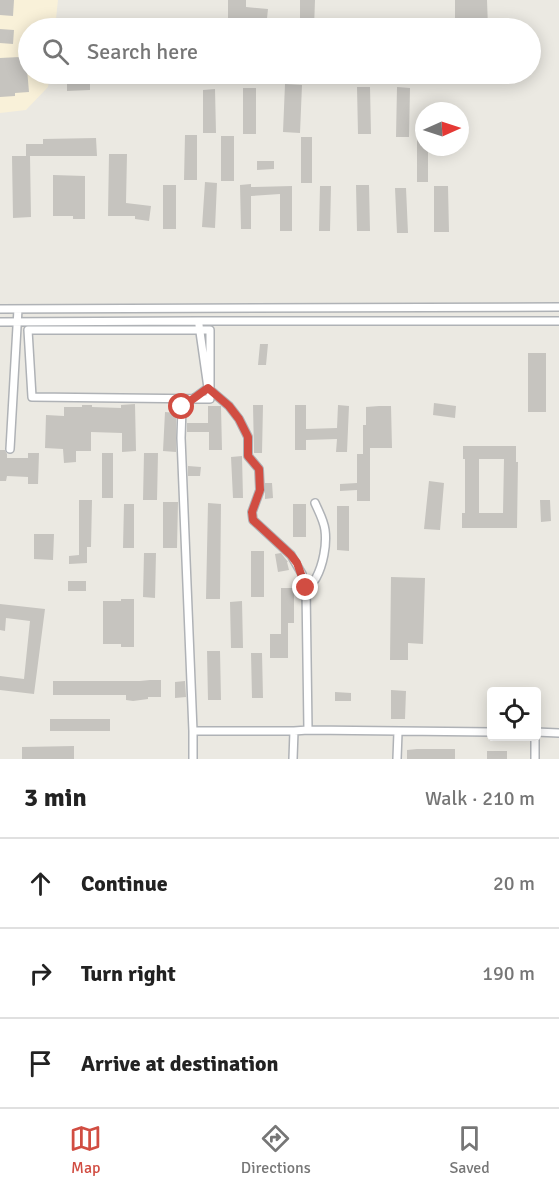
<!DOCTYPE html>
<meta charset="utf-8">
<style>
:root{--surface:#fff;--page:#f6f6f6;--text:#222;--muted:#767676;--line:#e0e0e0;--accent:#d14d42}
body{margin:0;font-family:Signika,sans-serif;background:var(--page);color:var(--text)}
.controls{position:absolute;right:18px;bottom:18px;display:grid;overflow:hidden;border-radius:6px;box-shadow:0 3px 15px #0003}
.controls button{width:54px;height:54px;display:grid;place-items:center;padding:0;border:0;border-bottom:2px solid var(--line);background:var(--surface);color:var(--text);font:30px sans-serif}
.compass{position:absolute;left:415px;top:102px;width:54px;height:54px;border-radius:50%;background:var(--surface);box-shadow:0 3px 15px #0003;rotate:87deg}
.stop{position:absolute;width:18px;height:18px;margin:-14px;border:4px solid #d14d42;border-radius:50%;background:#fff}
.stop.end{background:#d14d42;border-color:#fff;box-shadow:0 2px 6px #0008}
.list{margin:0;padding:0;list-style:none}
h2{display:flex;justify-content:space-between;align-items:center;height:78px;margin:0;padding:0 24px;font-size:26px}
h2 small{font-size:20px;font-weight:400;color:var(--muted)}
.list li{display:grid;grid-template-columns:39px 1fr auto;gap:18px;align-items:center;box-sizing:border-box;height:90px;padding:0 24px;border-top:2px solid var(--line)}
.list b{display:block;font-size:22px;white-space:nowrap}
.list em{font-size:20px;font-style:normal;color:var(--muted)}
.icon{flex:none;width:33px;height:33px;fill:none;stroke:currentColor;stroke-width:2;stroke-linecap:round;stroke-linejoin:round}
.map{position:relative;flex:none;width:559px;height:759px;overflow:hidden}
.search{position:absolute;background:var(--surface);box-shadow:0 3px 15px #0003;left:18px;right:18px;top:18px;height:66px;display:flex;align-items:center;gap:15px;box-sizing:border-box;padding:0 21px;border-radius:33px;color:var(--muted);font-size:22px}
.sheet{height:348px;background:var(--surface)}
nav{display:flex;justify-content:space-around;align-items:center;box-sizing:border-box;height:84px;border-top:2px solid var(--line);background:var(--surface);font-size:16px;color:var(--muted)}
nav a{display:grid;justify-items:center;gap:3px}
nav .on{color:var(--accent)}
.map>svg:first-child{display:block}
.commercial{fill:#f9f1d9}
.building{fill:#c6c4bf;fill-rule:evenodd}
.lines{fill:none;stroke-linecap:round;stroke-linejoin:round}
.minor-casing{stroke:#afb2b6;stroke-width:10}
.minor{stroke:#fff;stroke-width:7}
.route{stroke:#d14d42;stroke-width:8}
</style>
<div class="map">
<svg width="559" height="759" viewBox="0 0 559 759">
<rect width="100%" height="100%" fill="#ebe9e2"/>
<path class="commercial" d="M0,0H58L55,28H28V74H50L48,87L26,110L0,113Z"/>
<path class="building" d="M0,0H14L13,16L0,15Z
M228,0H246V7L268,9L266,28L228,27Z
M300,0H315L314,28H300Z
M455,0H487L488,28H455Z
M162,19H179V27H162Z
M391,20H405V28H391Z
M0,29L14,30L13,44L0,43Z
M20,57L28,58V68L27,69L29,92L15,93V96L0,97V58Z
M67,74H90V90L67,91Z
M318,74H331V84L318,83Z
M285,84L302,85L300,133L283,132Z
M357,87H370L371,134H358Z
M397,87L410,88L409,137H396Z
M243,88H256V134H243Z
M215,89L216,133H203V90Z
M185,135H197V180H184Z
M221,136H234V181H221Z
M301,137H312V183H301Z
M96,138L97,156H30L31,217L13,218L12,156H26V144H43V139Z
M417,139H424V147H428V182H417Z
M109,154H127L126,203L151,206L149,221L135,219V216H108Z
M257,161H274V169L257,170Z
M53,175L85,176V219H73V216H53Z
M205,182L217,183L215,228L202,227Z
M251,184V187L292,186V231H280V194L251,196V229H241L240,185Z
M163,185H176V229H163Z
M356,185H369L370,231H357Z
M320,186H331L330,231H319Z
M434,186H448L449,232H434Z
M395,188H406L408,233H397Z
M260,344H268L266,365H258Z
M528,353H546V412H528Z
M434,403L456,406L455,418L433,415Z
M135,404L136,451L122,452V433L91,432V451H76V462L64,463L63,449L45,448L46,415L64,416V407H82V405H92V407L121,408V405Z
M253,405H263L262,453H254Z
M295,405H306V429L337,428L338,405L349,406L347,452H336L337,439L306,440V450H295Z
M208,406H221L222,450H209V432H187V423H208Z
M379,406H391L392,448H370V501H357V490L340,491V484L357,483V454H363V425H366V407Z
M165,412L176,413V452L163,451Z
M463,446H516V462H518L517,528H462V513H465V459H463ZM479,459H504L503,513H479Z
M0,450H5L7,454V458H28V453H39L38,484H28V477L7,476L6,481H0Z
M102,453H113V498H102Z
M144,453H158L157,500H143Z
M242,456L243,498H233L231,457Z
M188,466L201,467L200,476H188Z
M429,481L444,483L440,530L424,529Z
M265,483H272L273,498L265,499Z
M79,500H92L91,547H87V563L69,564V556L79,555Z
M540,500H550L551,521L541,522Z
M163,502H178L177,548H163Z
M208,503L221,504L220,599H206Z
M124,504H134V548H123Z
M293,504H306V537H293Z
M337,506H349V551L337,550Z
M34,534H54L53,560L34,559Z
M251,551H264V597H251Z
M144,553H156L155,598L143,597Z
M281,553L288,562H287L289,570L278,572L275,554Z
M391,577L425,578L423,644L408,643V660H390Z
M68,581H86V591H68Z
M281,588H294V623H288V658H270V634H281Z
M121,599H134V647H121V644H103V601H121Z
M242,601L243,648H231L230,602Z
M0,604L45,609L34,694L0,690V676L24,679L30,621L6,618L5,631L0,630Z
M207,651H220L221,700H208Z
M251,653H262L263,698H252Z
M150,680H161V697H148V699L133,701L126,700V695H53V681H140Z
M185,681L186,697L175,698V682Z
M391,690L406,691L405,719H391Z
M335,692L351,693V701H335Z
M50,719H110V731H50Z
M74,746V759H22V747Z
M417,749H455V759H407V750Z
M487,751H507V759H487Z"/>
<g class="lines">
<defs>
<path id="minor" d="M0,309L559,307
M0,322L198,321H559
M28,330H210V399L32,397Z
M209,389L229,406L239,419L248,437V456L259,469L260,490L252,512L253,520L291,555L302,574L306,588L308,730
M10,449L18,309
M306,588C310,585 314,582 316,578C323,565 327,545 325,530C324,521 319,512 315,503
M193,731H294L308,730L492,732
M536,732L559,733
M535,736V759
M193,759V731L181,438L182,407L208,388L199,325
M293,759L294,731
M397,759L398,732"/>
</defs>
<use href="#minor" class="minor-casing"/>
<use href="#minor" class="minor"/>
</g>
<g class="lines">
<path class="route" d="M182,407L208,388L229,406L239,419L248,437V456L259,469L260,490L252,512L253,520L291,555L297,563L306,588"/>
</g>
</svg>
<div class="controls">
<button><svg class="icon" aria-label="locate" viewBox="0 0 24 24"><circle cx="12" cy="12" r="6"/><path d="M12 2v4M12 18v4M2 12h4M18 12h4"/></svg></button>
</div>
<svg class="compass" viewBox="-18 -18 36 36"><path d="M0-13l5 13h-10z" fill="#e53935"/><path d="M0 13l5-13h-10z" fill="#767676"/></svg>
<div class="stop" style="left:182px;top:407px"></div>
<div class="stop end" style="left:306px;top:588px"></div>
<div class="search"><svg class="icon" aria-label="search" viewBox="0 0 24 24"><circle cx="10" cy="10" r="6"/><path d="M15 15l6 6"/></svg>Search here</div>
</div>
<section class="sheet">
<h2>3 min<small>Walk · 210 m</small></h2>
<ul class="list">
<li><svg class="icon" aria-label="ahead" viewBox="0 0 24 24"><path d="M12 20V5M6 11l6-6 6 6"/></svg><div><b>Continue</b></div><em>20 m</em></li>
<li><svg class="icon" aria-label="right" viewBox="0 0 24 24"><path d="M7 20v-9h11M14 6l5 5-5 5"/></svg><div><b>Turn right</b></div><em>190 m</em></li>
<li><svg class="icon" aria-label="arrive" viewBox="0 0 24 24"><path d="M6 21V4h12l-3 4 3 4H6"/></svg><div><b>Arrive at destination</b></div></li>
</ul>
</section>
<nav>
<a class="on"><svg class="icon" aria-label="map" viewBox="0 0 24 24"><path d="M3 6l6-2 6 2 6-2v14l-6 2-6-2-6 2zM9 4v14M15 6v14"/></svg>Map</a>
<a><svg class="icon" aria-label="directions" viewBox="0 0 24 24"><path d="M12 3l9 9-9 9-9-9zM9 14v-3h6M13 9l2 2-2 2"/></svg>Directions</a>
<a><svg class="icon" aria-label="saved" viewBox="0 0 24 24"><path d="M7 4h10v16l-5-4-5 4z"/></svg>Saved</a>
</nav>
